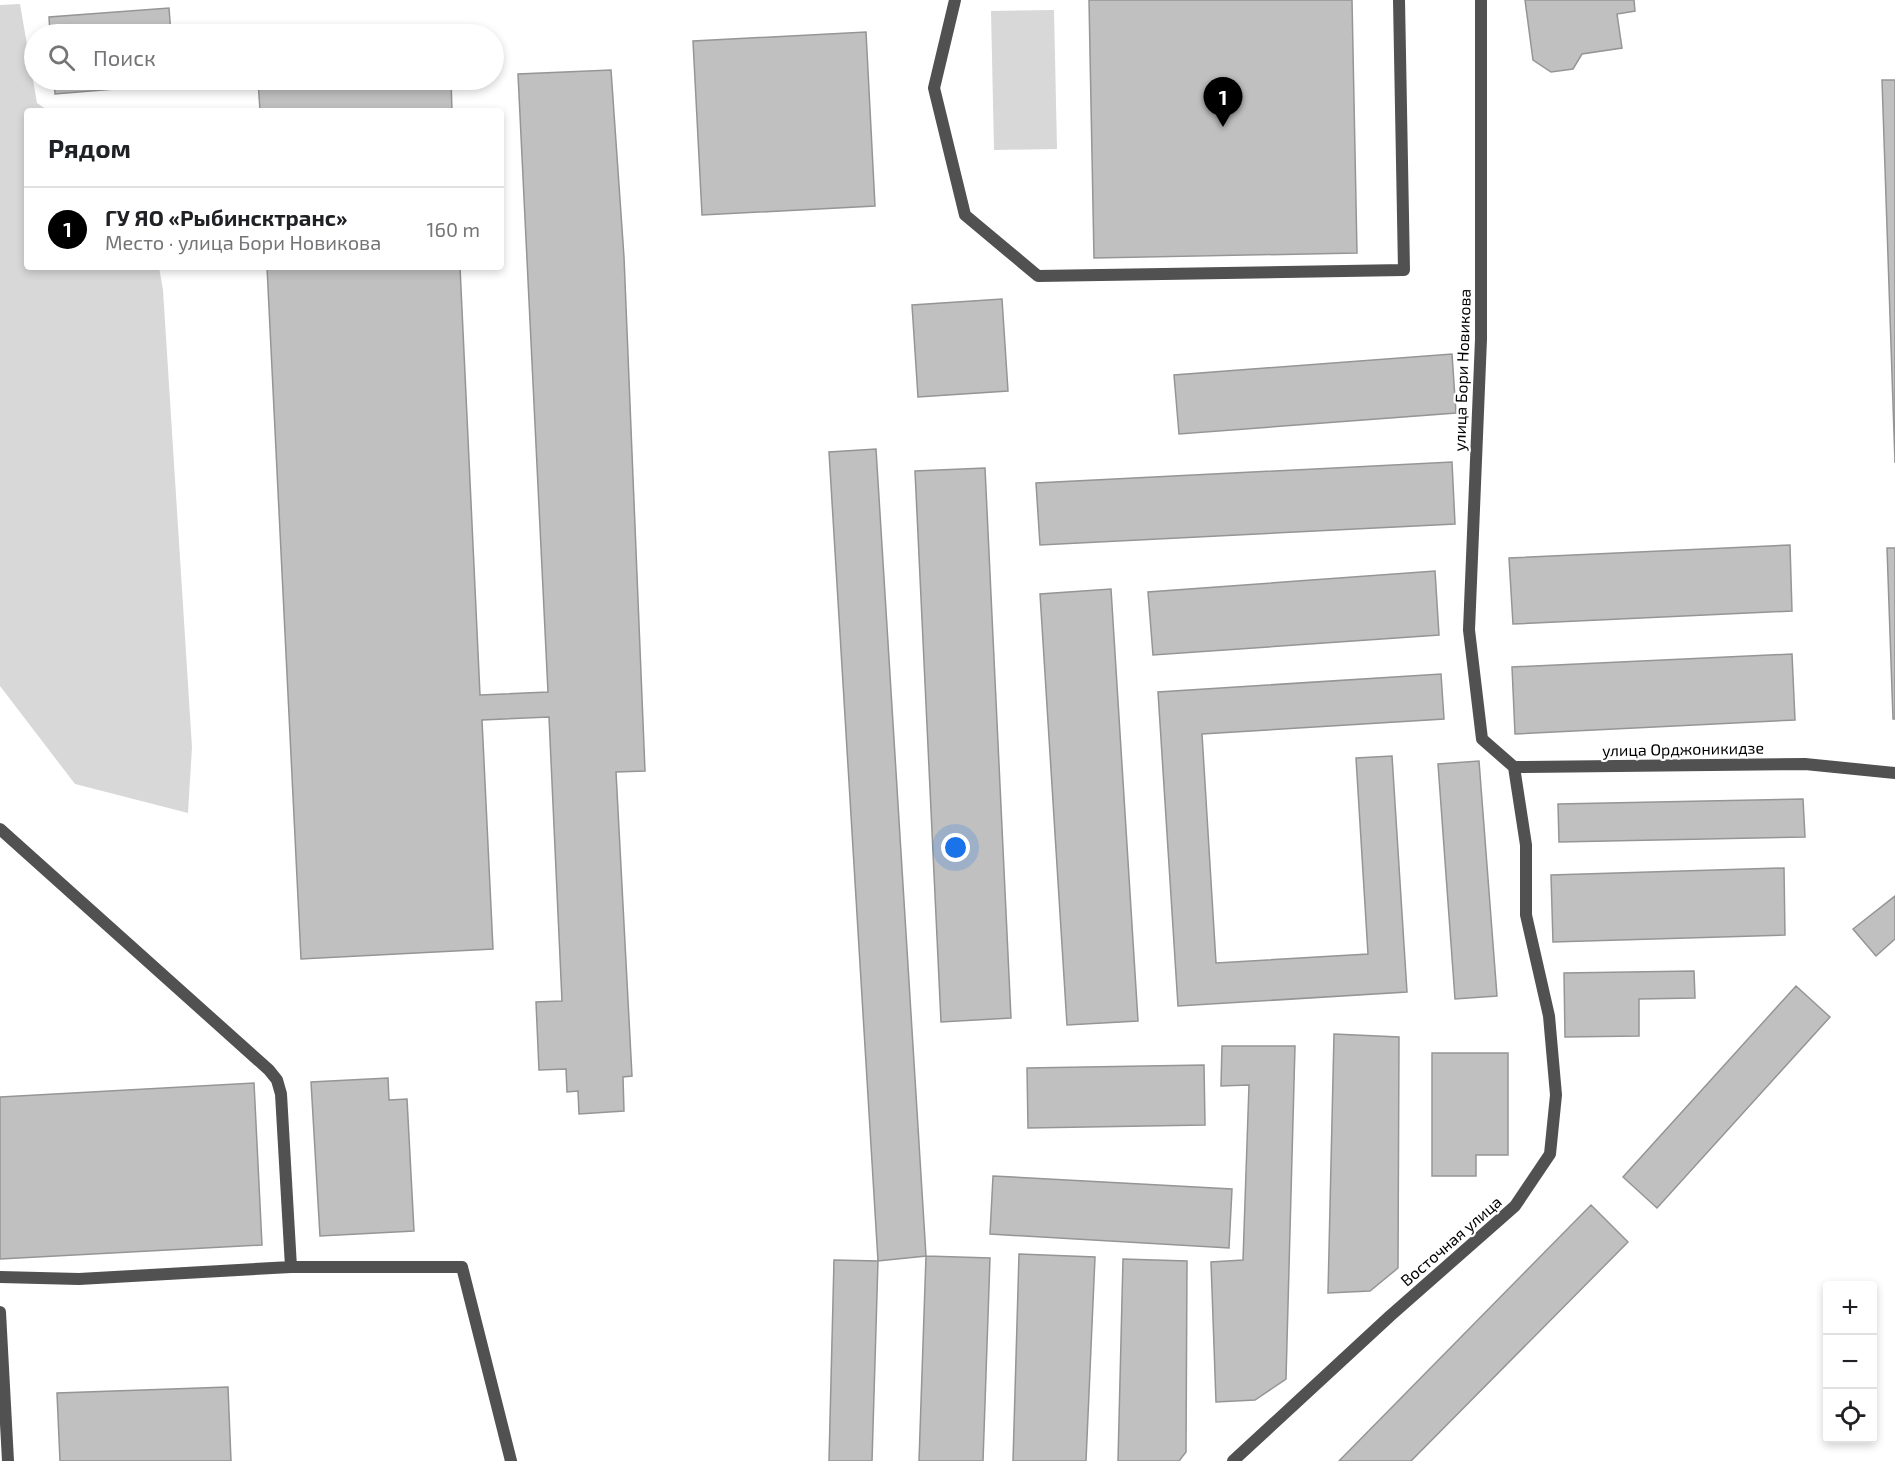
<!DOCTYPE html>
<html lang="ru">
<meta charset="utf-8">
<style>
:root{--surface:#fff;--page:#f6f6f6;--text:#202124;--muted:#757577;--line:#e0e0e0;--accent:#000}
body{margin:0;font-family:"Exo 2",sans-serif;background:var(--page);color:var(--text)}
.controls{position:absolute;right:18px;bottom:18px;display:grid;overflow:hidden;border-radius:6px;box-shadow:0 3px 9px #0003}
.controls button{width:54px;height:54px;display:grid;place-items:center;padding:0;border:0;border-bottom:2px solid var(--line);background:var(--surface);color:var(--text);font:30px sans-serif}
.you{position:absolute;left:956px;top:848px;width:21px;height:21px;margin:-15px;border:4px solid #fff;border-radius:50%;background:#1a73e8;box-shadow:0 0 0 9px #1a73e833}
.badge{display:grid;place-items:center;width:39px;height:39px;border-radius:50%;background:var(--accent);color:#fff;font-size:20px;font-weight:700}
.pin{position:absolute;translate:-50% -50px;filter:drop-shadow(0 2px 3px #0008)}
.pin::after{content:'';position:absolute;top:32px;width:21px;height:18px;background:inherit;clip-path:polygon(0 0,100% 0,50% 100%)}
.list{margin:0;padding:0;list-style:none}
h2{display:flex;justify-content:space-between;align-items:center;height:78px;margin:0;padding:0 24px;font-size:26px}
h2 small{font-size:20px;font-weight:400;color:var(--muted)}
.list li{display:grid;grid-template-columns:39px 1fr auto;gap:18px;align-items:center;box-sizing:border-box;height:84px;padding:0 24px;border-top:2px solid var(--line)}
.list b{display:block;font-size:22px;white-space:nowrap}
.list p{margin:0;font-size:20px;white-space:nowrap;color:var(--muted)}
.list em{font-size:20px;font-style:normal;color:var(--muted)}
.icon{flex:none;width:33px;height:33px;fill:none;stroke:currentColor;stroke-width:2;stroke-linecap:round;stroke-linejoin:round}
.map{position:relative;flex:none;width:1895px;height:1461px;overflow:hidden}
.search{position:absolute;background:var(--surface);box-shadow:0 3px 9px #0003;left:24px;top:24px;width:480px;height:66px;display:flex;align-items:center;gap:15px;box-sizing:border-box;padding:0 21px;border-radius:33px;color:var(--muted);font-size:22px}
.panel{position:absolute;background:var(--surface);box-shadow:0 3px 9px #0003;left:24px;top:108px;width:480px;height:162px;border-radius:6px}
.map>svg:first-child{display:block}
.green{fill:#d8d8d8}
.building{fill:#c0c0c0;stroke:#959595;stroke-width:1.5}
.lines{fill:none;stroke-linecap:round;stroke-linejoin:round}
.service{stroke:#515151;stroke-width:12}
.minor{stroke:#515151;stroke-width:12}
.labels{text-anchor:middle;stroke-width:4.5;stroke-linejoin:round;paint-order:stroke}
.street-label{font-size:16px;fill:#000;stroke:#fff}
</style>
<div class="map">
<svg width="1895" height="1461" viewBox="0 0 1895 1461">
<rect width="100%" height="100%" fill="#fff"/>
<path class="green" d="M20,4L37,103L49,111H27V267H159L163,290L192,747L188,813L75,784L0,686V5Z
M1054,10L1057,149L994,150L991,11Z"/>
<path class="building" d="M1089,0H1352L1357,253L1094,258Z
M1525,0H1634L1635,11L1617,14L1622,48L1582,54L1573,69L1551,72L1533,60Z
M169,8L171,34H50L49,17Z
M448,25V34H256Z
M866,32L875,206L702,215L693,41Z
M611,70L624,257L645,771L616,772L632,1076L623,1077L624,1111L579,1114L578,1091L567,1092L566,1069L539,1070L536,1002L562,1001L549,717L482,720L493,949L301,959L267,267H460L480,695L548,692L518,74Z
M54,80H174L175,84L55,94Z
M258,80H451L452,111H260Z
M1882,80H1895V463Z
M1002,299L1008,391L918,397L912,305Z
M1452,354L1456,413L1179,434L1174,375Z
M876,449L926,1256L878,1261L829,452Z
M1452,462L1455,524L1040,545L1036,483Z
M985,468L1011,1018L941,1022L915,471Z
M1790,545L1792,611L1513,624L1509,558Z
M1887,548H1895V719H1893Z
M1435,571L1439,635L1153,655L1148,592Z
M1111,589L1138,1021L1067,1025L1040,594Z
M1792,654L1795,720L1515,734L1512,667Z
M1441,674L1444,719L1202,734L1216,963L1368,954L1356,758L1392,756L1407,992L1178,1006L1158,692Z
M1479,761L1497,996L1455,999L1438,764Z
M1803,799L1805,837L1559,842L1558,804Z
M1784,868L1785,935L1553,942L1551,875Z
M1895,896V939L1876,956L1853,929Z
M1694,971L1695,998L1639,999V1036L1565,1037L1564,973Z
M1796,986L1830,1017L1657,1208L1623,1177Z
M1334,1034L1399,1037L1398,1268L1370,1291L1328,1293Z
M1222,1046H1295L1286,1379L1255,1400L1216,1402L1211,1262L1243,1260L1249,1085L1221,1086Z
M1432,1053H1508V1155H1476V1176H1432Z
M1204,1065L1205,1125L1028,1128L1027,1068Z
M388,1078L389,1100L407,1099L414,1231L320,1236L311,1082Z
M254,1083L262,1245L0,1259V1097Z
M993,1176L1232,1189L1229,1248L990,1234Z
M1591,1205L1628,1242L1411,1461H1339Z
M1019,1254L1095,1257L1086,1461H1013Z
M926,1256L990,1258L983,1461H919Z
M1123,1259L1187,1261L1186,1452L1179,1461H1118Z
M834,1260L878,1261L872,1461H829Z
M228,1387L231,1461H60L57,1393Z"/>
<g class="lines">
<path class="service" d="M955,0L934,88L965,215L1038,276L1404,270L1399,0
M0,829L269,1070L277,1080L281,1094L291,1267L79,1279L0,1277
M291,1267H462L511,1461
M0,1312L8,1461"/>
<path class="minor" d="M1481,0V339L1469,630L1482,739L1514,767L1805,764L1895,773
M1233,1461L1390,1316L1515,1206L1550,1154L1556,1095L1549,1016L1526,915V845L1514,767"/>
</g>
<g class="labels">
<g class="street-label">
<text transform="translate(1462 370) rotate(-88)" y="6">улица Бори Новикова</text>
<text transform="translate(1683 749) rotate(-1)" y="6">улица Орджоникидзе</text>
<text transform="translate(1451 1241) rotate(-41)" y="6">Восточная улица</text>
</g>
</g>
</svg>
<div class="controls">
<button>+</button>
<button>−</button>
<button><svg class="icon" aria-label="locate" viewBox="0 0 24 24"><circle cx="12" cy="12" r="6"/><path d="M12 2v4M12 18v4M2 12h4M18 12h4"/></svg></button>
</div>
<div class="you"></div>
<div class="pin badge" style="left:1223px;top:127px">1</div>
<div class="search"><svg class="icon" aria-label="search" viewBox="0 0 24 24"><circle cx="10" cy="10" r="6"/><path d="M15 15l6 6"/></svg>Поиск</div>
<section class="panel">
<h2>Рядом<small></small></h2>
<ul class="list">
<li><span class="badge">1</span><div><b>ГУ ЯО «Рыбинсктранс»</b><p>Место · улица Бори Новикова</p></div><em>160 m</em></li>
</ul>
</section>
</div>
